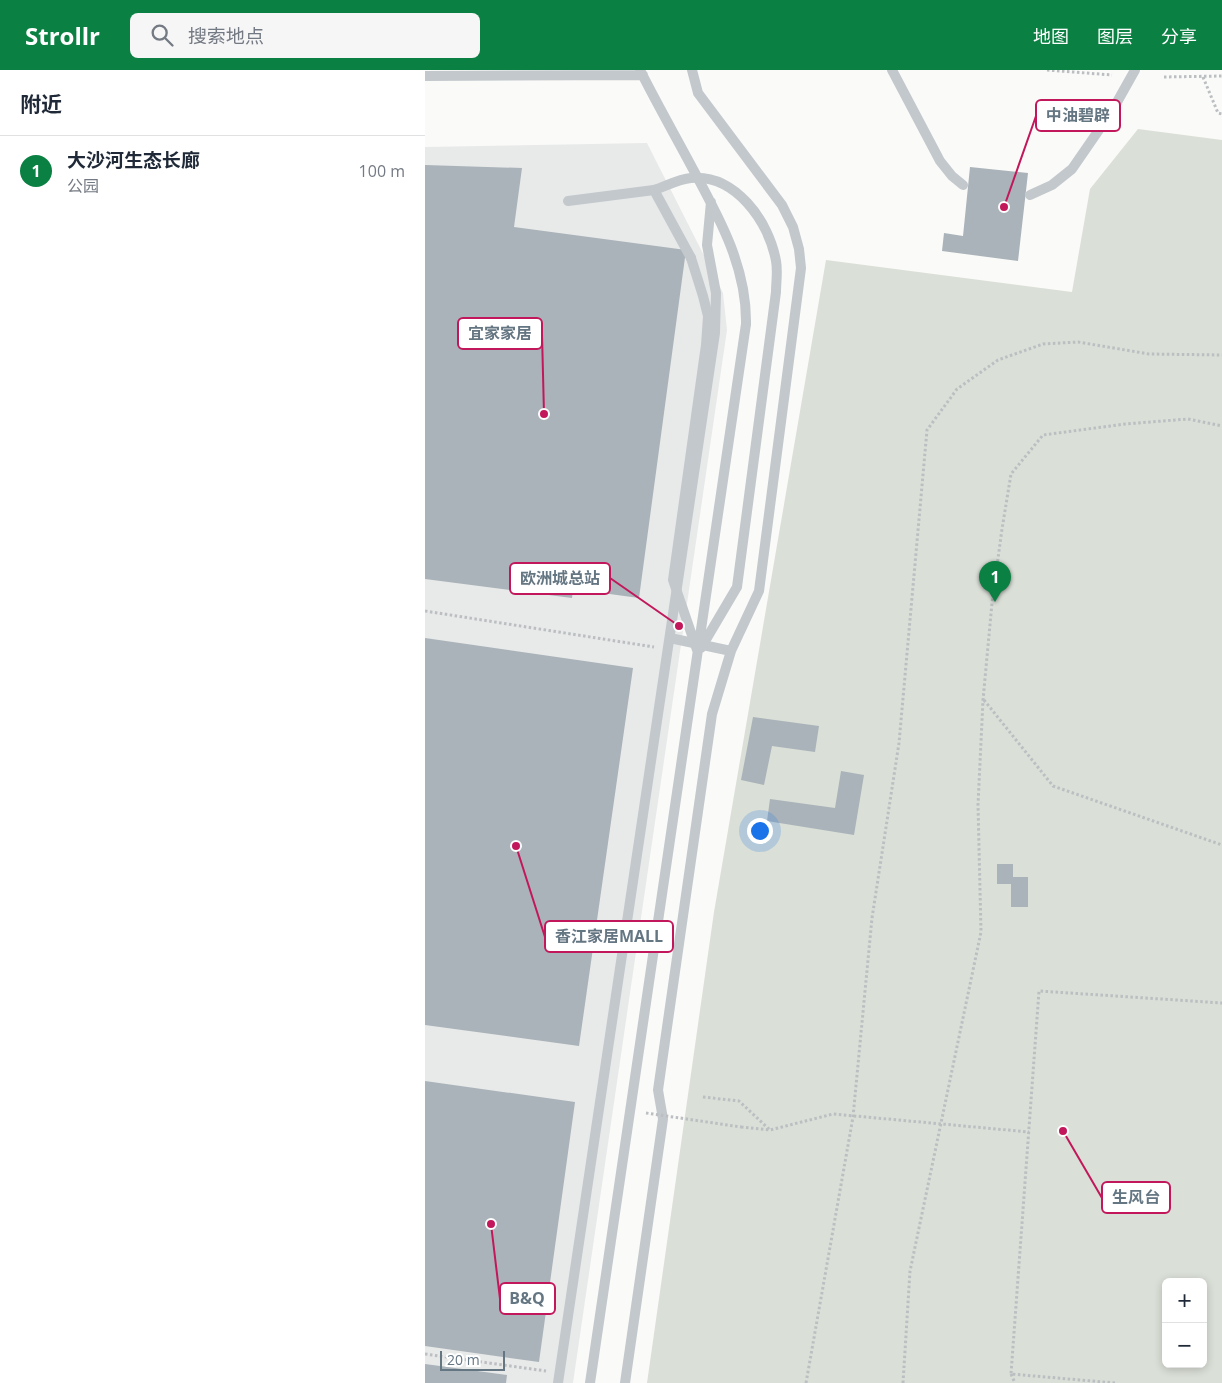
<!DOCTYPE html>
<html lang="zh">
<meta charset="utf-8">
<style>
:root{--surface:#fff;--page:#f6f6f7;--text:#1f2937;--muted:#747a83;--line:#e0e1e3;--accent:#0b8043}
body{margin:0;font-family:"Open Sans","Noto Sans SC",sans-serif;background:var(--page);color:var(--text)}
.controls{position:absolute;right:15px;bottom:15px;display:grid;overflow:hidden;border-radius:8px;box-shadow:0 2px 8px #0003}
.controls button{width:45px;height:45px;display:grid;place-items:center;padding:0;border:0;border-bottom:1px solid var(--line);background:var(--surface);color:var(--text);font:25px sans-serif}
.scale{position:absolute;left:15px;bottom:12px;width:65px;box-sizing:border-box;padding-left:5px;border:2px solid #657683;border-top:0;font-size:14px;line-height:18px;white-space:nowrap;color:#657683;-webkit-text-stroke:4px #fff;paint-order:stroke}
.you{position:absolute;left:334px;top:760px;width:18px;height:18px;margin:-12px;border:4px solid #fff;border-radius:50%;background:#1a73e8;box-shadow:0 0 0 8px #1a73e833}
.badge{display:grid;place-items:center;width:32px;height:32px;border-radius:50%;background:var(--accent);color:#fff;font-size:16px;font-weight:700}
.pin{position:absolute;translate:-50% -41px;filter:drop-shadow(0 1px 2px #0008)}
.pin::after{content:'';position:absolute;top:26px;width:18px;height:15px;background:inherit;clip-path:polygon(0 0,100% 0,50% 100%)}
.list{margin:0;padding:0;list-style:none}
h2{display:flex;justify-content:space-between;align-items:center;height:65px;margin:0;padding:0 20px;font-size:21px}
h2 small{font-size:16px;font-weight:400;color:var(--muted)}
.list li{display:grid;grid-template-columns:32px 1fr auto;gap:15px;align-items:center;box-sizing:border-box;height:70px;padding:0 20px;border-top:1px solid var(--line)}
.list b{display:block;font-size:19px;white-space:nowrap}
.list p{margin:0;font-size:16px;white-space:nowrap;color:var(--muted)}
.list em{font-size:16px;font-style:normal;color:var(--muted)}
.icon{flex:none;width:28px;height:28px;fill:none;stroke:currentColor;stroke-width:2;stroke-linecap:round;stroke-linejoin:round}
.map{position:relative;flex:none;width:797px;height:1313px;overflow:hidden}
header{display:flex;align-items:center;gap:30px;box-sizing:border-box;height:70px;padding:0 25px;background:var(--accent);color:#fff}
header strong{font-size:24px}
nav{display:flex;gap:28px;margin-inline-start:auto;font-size:18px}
.search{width:350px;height:45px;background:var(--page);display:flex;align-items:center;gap:12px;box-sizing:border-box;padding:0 18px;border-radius:8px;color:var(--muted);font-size:19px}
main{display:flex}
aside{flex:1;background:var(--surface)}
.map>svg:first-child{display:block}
.built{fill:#e8e9e9}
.green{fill:#dadfd7;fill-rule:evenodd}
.building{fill:#aab3b9}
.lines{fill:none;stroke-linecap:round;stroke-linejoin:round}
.path{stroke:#bbbfc2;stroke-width:3;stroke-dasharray:2.5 2.5;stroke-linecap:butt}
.lane{stroke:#c3c8cc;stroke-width:10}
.path-bridge{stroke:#bbbfc2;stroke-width:3;stroke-dasharray:2.5 2.5;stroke-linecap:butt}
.lane-bridge{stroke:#c3c8cc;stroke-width:10}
.leader{fill:none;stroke:#c2185b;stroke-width:2}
.callout-dot{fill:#c2185b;stroke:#fff;stroke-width:2}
.callout{fill:#fff;stroke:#c2185b;stroke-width:2}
.callout-label{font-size:16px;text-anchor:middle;font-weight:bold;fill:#657683}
</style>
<header>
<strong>Strollr</strong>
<div class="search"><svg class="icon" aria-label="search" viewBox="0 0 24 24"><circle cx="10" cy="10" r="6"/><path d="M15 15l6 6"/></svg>搜索地点</div>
<nav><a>地图</a><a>图层</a><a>分享</a></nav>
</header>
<main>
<aside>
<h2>附近<small></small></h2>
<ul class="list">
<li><span class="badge">1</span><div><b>大沙河生态长廊</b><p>公园</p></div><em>100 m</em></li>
</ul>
</aside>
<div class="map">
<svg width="797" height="1313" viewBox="0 0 797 1313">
<rect width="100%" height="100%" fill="#fafaf8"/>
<path class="built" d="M222,73L298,223L302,260L148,1313H0V77Z"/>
<path class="green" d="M713,59L797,70V1313H222L289,842L401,190L647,222L665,119ZM741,1212H778V1294H741Z"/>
<path class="building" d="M0,95L97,98L89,157L261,180L214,528L148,519L147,528L0,509Z
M545,97L603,103L593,191L517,181L519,163L538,166Z
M0,568L208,598L154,976L0,955Z
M328,647L394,656L390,682L347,676L339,715L316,710Z
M416,701L439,705L429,765L342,751L345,729L410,738Z
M572,794H588V807H603V837H586V814H572Z
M0,1011L150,1032L114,1292L0,1276Z
M0,1294L82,1305L81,1313H0Z"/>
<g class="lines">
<path class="path" d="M622,0L687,5
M739,7L797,6
M778,7L793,43L797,44
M0,541L229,577
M559,630L628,716L797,775
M278,1027L314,1031L345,1060
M316,1057L345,1060L408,1044L604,1062
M0,1284L121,1301
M586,1304L590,1313
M381,1313L428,1047L447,848L474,673L502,360L532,319L573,290L618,274L653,272L724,284L797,285
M478,1313L485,1201L556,862L553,735L558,630L567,533L577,459L586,404L618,365L700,354L763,349L797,356
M690,1313L586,1304L614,921L797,933"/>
<path class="lane" d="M215,0C232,34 251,67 269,101C295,149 322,198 321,254
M467,0L515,91L527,106L538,115
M0,6L218,5
M605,125L627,115L647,99L687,41L710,0
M143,131L229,120L266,188
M245,568L306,581
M133,1313L290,263L291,223L282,175L286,132
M200,1313L238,1049L233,1020L287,644L306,581L334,521L376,198L374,179L368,157L357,135L273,23L267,0"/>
<path class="path-bridge" d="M221,1043L316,1057"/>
<path class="lane-bridge" d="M229,120C241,116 254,109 266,108C310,104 344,151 351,191C353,201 351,212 351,222L312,517L276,578
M266,188L278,226L283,246L281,275L248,510L272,580
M165,1313L321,254"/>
</g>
<path class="leader" d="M579 137L611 46M119 344L117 264M254 556L185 508M91 776L120 867M638 1061L677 1128M66 1154L75 1229"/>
<g class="callout-dot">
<circle cx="579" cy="137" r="5"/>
<circle cx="119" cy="344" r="5"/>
<circle cx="254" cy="556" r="5"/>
<circle cx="91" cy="776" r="5"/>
<circle cx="638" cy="1061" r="5"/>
<circle cx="66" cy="1154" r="5"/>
</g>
<g class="callout">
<rect x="611" y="30" width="84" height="31" rx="5"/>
<rect x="33" y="248" width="84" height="31" rx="5"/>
<rect x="85" y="493" width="100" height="31" rx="5"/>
<rect x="120" y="851" width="128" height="31" rx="5"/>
<rect x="677" y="1112" width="68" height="31" rx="5"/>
<rect x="75" y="1213" width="55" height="31" rx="5"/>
</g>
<g class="callout-label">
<text x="653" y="51">中油碧辟</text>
<text x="75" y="269">宜家家居</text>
<text x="135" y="514">欧洲城总站</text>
<text x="184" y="872">香江家居MALL</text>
<text x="711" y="1133">生风台</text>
<text x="102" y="1234">B&amp;Q</text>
</g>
</svg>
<div class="controls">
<button>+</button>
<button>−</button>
</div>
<div class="scale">20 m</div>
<div class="you"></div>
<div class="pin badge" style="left:570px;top:532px">1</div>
</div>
</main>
